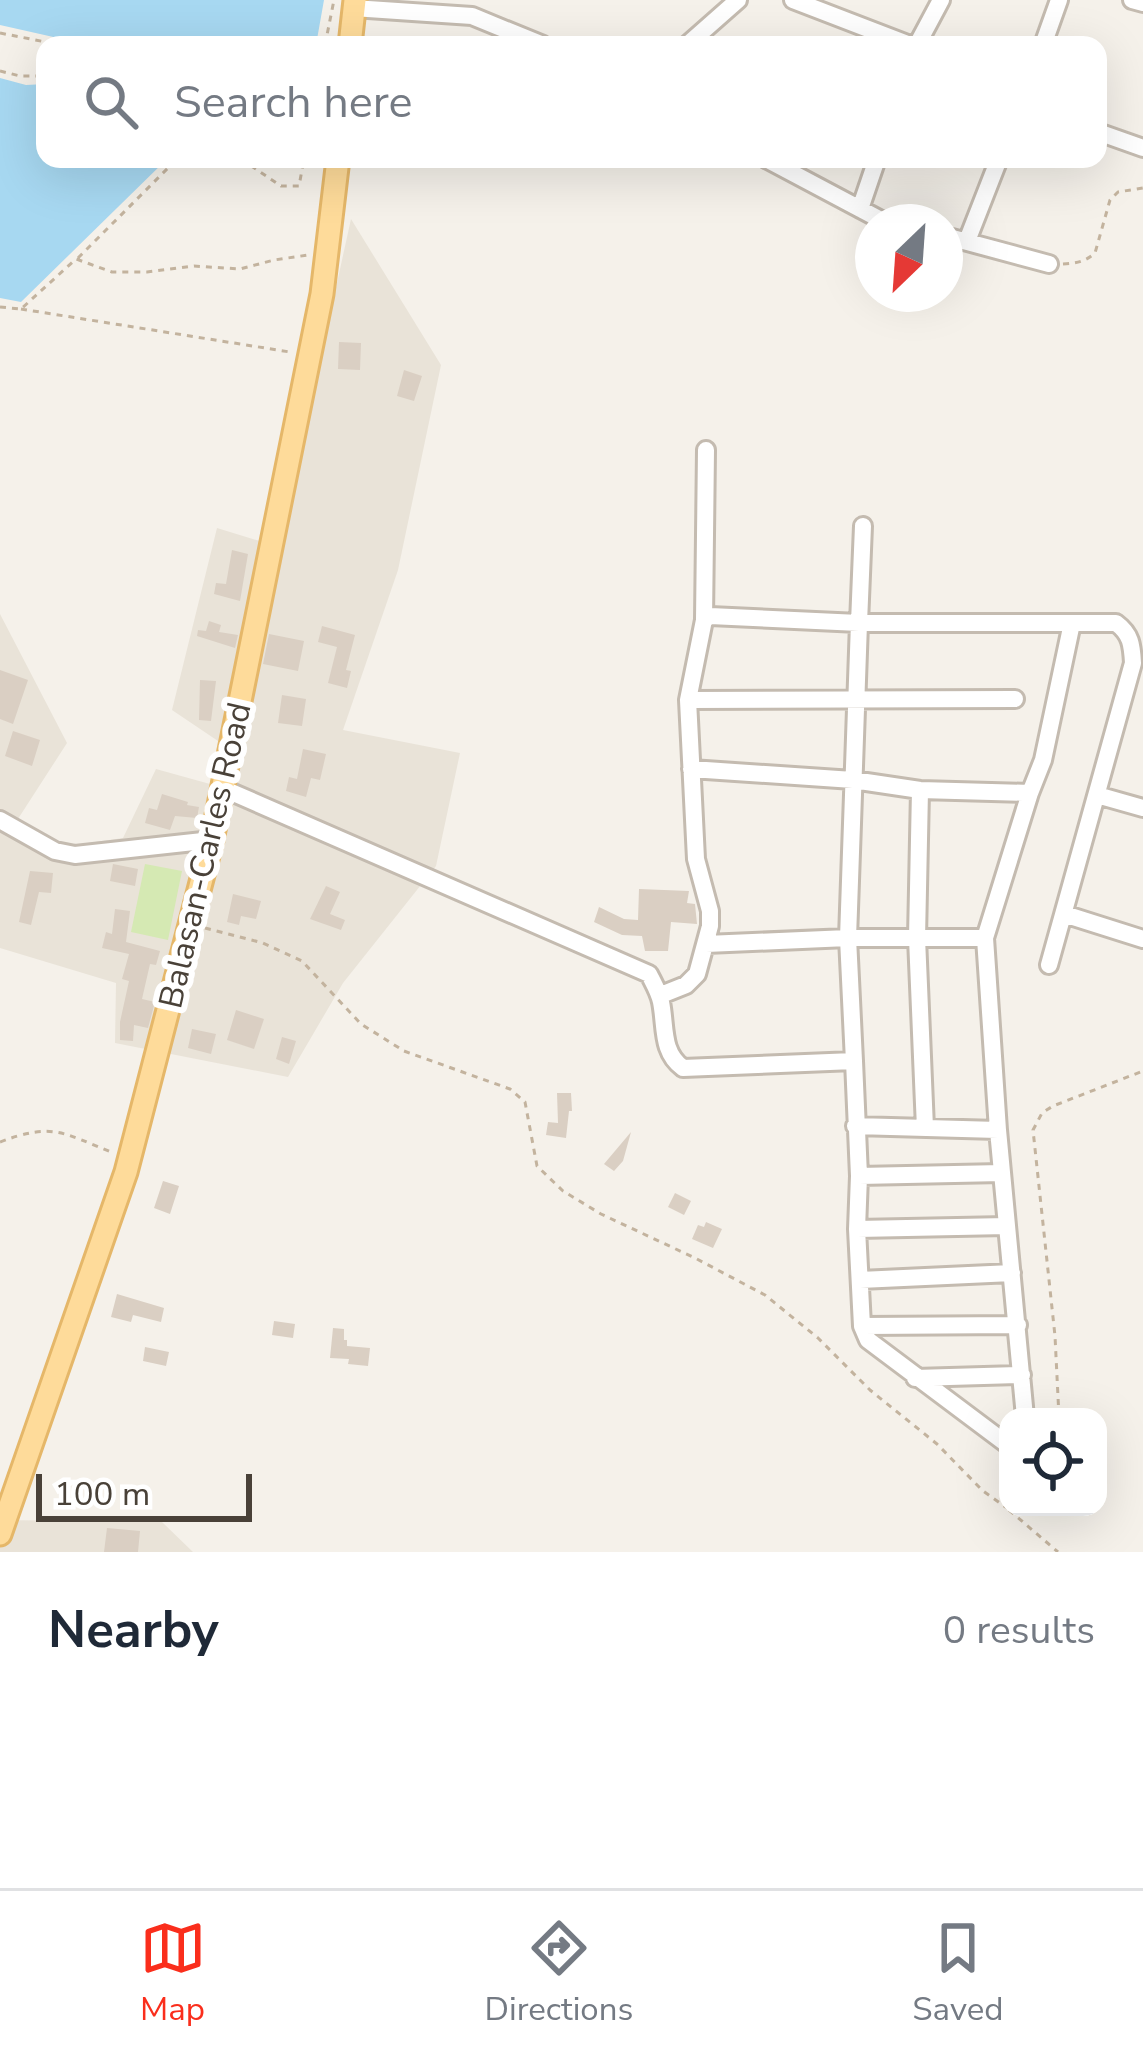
<!DOCTYPE html>
<style>
:root{--surface:#fff;--page:#f2f2f3;--text:#1f2937;--muted:#747a83;--line:#e0e1e3;--accent:#fa2e1c}
body{margin:0;font-family:"Nunito Sans",sans-serif;background:var(--page);color:var(--text)}
.controls{position:absolute;right:36px;bottom:36px;display:grid;overflow:hidden;border-radius:24px;box-shadow:0 12px 48px #0002}
.controls button{width:108px;height:108px;display:grid;place-items:center;padding:0;border:0;border-bottom:3px solid var(--line);background:var(--surface);color:var(--text);font:60px sans-serif}
.compass{position:absolute;left:855px;top:204px;width:108px;height:108px;border-radius:50%;background:var(--surface);box-shadow:0 12px 48px #0002;rotate:205deg}
.scale{position:absolute;left:36px;bottom:30px;width:216px;box-sizing:border-box;padding-left:12px;border:6px solid #494138;border-top:0;font-size:33px;line-height:42px;white-space:nowrap;color:#494138;-webkit-text-stroke:9px #fff;paint-order:stroke}
.list{margin:0;padding:0;list-style:none}
h2{display:flex;justify-content:space-between;align-items:center;height:156px;margin:0;padding:0 48px;font-size:51px}
h2 small{font-size:39px;font-weight:400;color:var(--muted)}
.icon{flex:none;width:66px;height:66px;fill:none;stroke:currentColor;stroke-width:2;stroke-linecap:round;stroke-linejoin:round}
.map{position:relative;flex:none;width:1143px;height:1552px;overflow:hidden}
.search{position:absolute;background:var(--surface);box-shadow:0 12px 48px #0002;left:36px;right:36px;top:36px;height:132px;display:flex;align-items:center;gap:30px;box-sizing:border-box;padding:0 42px;border-radius:24px;color:var(--muted);font-size:45px}
.sheet{height:336px;background:var(--surface)}
nav{display:flex;justify-content:space-around;align-items:center;box-sizing:border-box;height:168px;border-top:3px solid var(--line);background:var(--surface);font-size:33px;color:var(--muted)}
nav a{display:grid;justify-items:center;gap:6px}
nav .on{color:var(--accent)}
.map>svg:first-child{display:block}
.residential{fill:#e9e3d8}
.green{fill:#d5e9b3}
.water{fill:#a7d8f1}
.building{fill:#dacfc3}
.lines{fill:none;stroke-linecap:round;stroke-linejoin:round}
.minor-casing{stroke:#c4bbb0;stroke-width:22}
.major-casing{stroke:#e5b769;stroke-width:27}
.path{stroke:#c3b39e;stroke-width:3;stroke-dasharray:6 6;stroke-linecap:butt}
.minor{stroke:#fff;stroke-width:16}
.major{stroke:#fedb9a;stroke-width:21}
.labels{text-anchor:middle;stroke-width:12;stroke-linejoin:round;paint-order:stroke}
.street-label{font-size:33px;fill:#494138;stroke:#fff}
</style>
<div class="map">
<svg width="1143" height="1552" viewBox="0 0 1143 1552">
<rect width="100%" height="100%" fill="#f5f1ea"/>
<path class="residential" d="M351,219L441,365L398,570L343,730L460,753L436,866L343,983L288,1077L115,1043L116,983L0,948V614L67,743L16,822L67,846L123,838L156,769L210,784L218,741L172,710L217,528L279,547Z
M0,1520L162,1522L193,1552H0Z"/>
<path class="green" d="M145,864L182,871L168,940L131,932Z"/>
<path class="water" d="M0,0H324L316,45H89L0,25Z
M0,78L26,85L45,84V159L166,160L21,302L0,298Z"/>
<path class="building" d="M339,342L361,343L360,370L338,369Z
M404,370L422,376L414,401L397,396Z
M232,550L248,554L240,601L214,594L216,583L226,584Z
M209,621L221,625L219,632L238,635L235,648L197,636L198,630L206,631Z
M322,626L355,635L346,670L351,671L347,688L328,683L337,647L318,642Z
M269,634L304,641L298,671L263,664Z
M0,670L28,680L13,724L0,719Z
M200,680L216,681L211,721L199,720Z
M282,695L306,699L302,726L278,723Z
M13,731L40,740L32,766L5,756Z
M303,749L326,754L320,780L311,778L306,797L286,791L289,777L297,779Z
M162,794L188,802L187,805L199,807L197,818L175,816L170,830L145,823L149,808L157,810Z
M113,864L138,869L135,886L110,881Z
M30,871L53,873L51,893L39,892L31,925L19,922Z
M326,886L340,892L330,914L345,920L341,930L310,919Z
M639,889L689,891L687,903L695,904L697,924L671,922L668,951H645L642,936L622,935L594,922L599,907L624,919L638,920Z
M233,894L261,901L256,919L241,916L239,925L227,922Z
M115,909L130,911L126,942L160,951L156,965L150,964L142,999L155,1002L148,1028L134,1025L133,1041L120,1040V1022L129,981L122,979L129,954L102,948L106,932L112,934Z
M236,1010L264,1019L254,1049L227,1040Z
M192,1029L216,1034L211,1054L188,1048Z
M282,1037L296,1041L289,1064L276,1059Z
M557,1093H571L572,1111H569L566,1138L546,1135L548,1122L558,1123Z
M631,1132L623,1161L614,1171L604,1164Z
M163,1181L179,1186L170,1214L154,1208Z
M675,1193L691,1201L684,1215L668,1207Z
M706,1222L722,1229L713,1248L692,1239L698,1225L704,1227Z
M117,1294L164,1308L161,1322L133,1315L131,1322L111,1317Z
M274,1321L295,1324L293,1338L272,1335Z
M333,1328L344,1329V1340H347V1346L370,1348L368,1366L348,1364L349,1359L330,1358Z
M145,1347L169,1352L166,1366L143,1361Z
M107,1528L140,1531L138,1552H104Z"/>
<g class="lines">
<defs>
<path id="minor" d="M793,0L910,45
M1132,0L1143,3
M353,8L472,16L543,45
M687,45L738,0
M917,45L941,0
M1043,45L1059,0
M1098,132L1143,148
M766,159L881,220L890,222
M860,209L877,159
M945,236L1049,264
M967,241L999,159
M863,526L859,623H1116C1131,634 1132,645 1133,663L1049,965
M704,620L706,450
M688,700L1015,699
M691,769L853,780L920,790L1030,793L1043,760L1072,623
M222,788L649,974C654,984 659,992 661,1002C666,1027 661,1052 683,1068L854,1061L859,1176L857,1229L862,1326L868,1340L1008,1445
M920,790L917,938L925,1128
M1097,795L1143,808
M0,820L55,851L75,855L212,840
M1064,914L1143,939
M985,938L1030,793
M661,995L686,985L697,974L710,926V911L696,859L688,700L704,620L710,616L859,623L848,938L706,944
M854,1061L848,938H985L998,1130L1025,1417
M855,1126L998,1130
M859,1176L1002,1173
M857,1229L1007,1226
M860,1280L1012,1273
M862,1326L1018,1325
M915,1378L1022,1375"/>
<path id="major" d="M350,45L355,0
M0,1534L126,1172L212,840L322,294L338,159"/>
</defs>
<use href="#minor" class="minor-casing"/>
<use href="#major" class="major-casing"/>
<path class="path" d="M0,33L61,45
M325,45L334,0
M0,71L20,76H45
M241,159L281,186H299L304,159
M78,258L177,159
M1063,264C1076,263 1085,262 1095,253L1110,200L1118,192L1143,188
M0,307L21,309L76,259L112,272H147L194,266L240,269L274,260L308,255
M21,309L290,352
M205,928L263,943L302,961L361,1024L404,1051L510,1089L525,1102L537,1166L563,1191L601,1214L695,1258L765,1295L818,1338L870,1390L937,1444L983,1491L1007,1508L1018,1507
M0,1142C53,1122 63,1133 111,1152
M1059,1417L1055,1336L1033,1130L1042,1113L1053,1106L1143,1071
M1009,1510L1058,1552"/>
<use href="#minor" class="minor"/>
<use href="#major" class="major"/>
</g>
<g class="labels">
<g class="street-label">
<text transform="translate(204 855) rotate(-77)" y="12">Balasan-Carles Road</text>
</g>
</g>
</svg>
<div class="controls">
<button><svg class="icon" aria-label="locate" viewBox="0 0 24 24"><circle cx="12" cy="12" r="6"/><path d="M12 2v4M12 18v4M2 12h4M18 12h4"/></svg></button>
</div>
<svg class="compass" viewBox="-18 -18 36 36"><path d="M0-13l5 13h-10z" fill="#e53935"/><path d="M0 13l5-13h-10z" fill="#747a83"/></svg>
<div class="scale">100 m</div>
<div class="search"><svg class="icon" aria-label="search" viewBox="0 0 24 24"><circle cx="10" cy="10" r="6"/><path d="M15 15l6 6"/></svg>Search here</div>
</div>
<section class="sheet">
<h2>Nearby<small>0 results</small></h2>
<ul class="list">
</ul>
</section>
<nav>
<a class="on"><svg class="icon" aria-label="map" viewBox="0 0 24 24"><path d="M3 6l6-2 6 2 6-2v14l-6 2-6-2-6 2zM9 4v14M15 6v14"/></svg>Map</a>
<a><svg class="icon" aria-label="directions" viewBox="0 0 24 24"><path d="M12 3l9 9-9 9-9-9zM9 14v-3h6M13 9l2 2-2 2"/></svg>Directions</a>
<a><svg class="icon" aria-label="saved" viewBox="0 0 24 24"><path d="M7 4h10v16l-5-4-5 4z"/></svg>Saved</a>
</nav>
